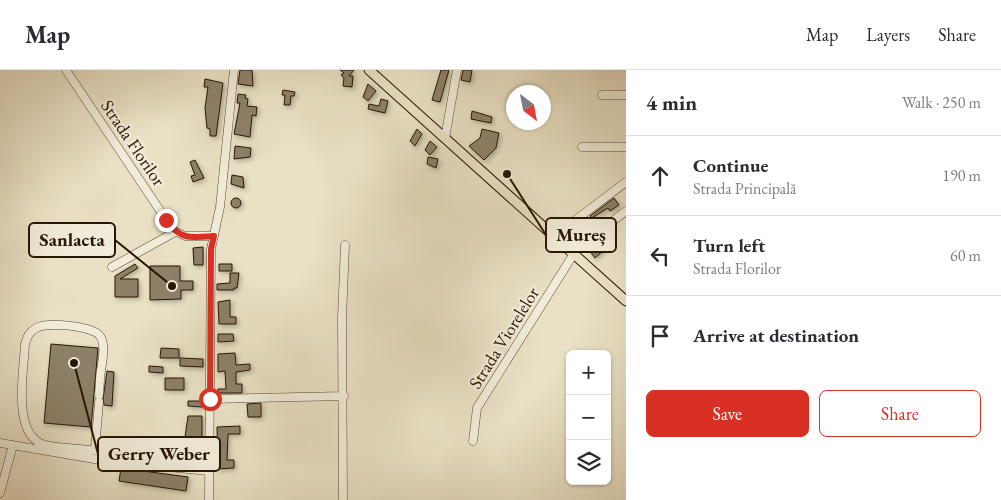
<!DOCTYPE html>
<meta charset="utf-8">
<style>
:root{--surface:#fff;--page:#f7f7f7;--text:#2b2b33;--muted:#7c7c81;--line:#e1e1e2;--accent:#d93025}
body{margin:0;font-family:"EB Garamond",serif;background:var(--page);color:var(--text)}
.controls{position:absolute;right:15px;bottom:15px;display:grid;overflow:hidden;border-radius:8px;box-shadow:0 1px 4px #0004}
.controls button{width:45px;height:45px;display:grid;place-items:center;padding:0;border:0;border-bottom:1px solid var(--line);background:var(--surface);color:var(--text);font:25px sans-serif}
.compass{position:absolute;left:506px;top:15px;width:45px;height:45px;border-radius:50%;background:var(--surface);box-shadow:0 1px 4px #0004;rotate:148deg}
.stop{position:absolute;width:15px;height:15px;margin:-11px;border:4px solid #d93025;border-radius:50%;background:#fff}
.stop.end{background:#d93025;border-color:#fff;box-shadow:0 1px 5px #0008}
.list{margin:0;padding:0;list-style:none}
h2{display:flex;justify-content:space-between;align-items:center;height:65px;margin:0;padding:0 20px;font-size:21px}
h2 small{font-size:16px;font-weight:400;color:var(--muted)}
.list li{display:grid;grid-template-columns:32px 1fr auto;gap:15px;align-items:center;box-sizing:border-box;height:80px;padding:0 20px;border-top:1px solid var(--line)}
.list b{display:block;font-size:19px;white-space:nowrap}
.list p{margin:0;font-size:16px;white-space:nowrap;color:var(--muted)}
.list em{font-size:16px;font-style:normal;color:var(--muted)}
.actions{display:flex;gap:10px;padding:15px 20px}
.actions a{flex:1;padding:11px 0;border:1px solid var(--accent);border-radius:8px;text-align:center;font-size:18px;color:var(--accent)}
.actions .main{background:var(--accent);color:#fff}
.icon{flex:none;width:28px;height:28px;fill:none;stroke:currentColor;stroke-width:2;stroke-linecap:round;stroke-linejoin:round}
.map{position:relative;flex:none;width:626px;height:430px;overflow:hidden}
header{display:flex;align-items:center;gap:30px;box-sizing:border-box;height:70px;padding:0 25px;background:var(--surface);border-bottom:1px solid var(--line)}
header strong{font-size:24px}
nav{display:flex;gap:28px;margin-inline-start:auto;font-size:18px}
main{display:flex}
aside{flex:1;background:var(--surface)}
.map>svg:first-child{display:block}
.building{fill:#8c8067;stroke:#281602;filter:url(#shadow)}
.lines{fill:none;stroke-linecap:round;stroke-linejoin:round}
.minor-casing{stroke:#584933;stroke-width:9}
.major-casing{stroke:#281602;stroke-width:11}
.minor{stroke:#f1ecd9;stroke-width:8}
.major{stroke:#e9e1c5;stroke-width:9}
.route{stroke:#d93025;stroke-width:6}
.labels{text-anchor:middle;stroke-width:4.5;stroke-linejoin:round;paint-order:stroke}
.street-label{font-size:18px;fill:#281602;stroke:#f1ecd9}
.leader{fill:none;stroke:#281602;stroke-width:2}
.callout-dot{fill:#281602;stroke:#f1ecd9;stroke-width:2}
.callout{fill:#f1ecd9;stroke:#281602;stroke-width:2}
.callout-label{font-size:19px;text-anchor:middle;font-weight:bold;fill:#281602}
</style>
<header>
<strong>Map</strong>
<nav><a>Map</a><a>Layers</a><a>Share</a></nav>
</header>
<main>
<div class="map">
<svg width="626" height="430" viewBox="0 0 626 430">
<defs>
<filter id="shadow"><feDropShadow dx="2" dy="2" stdDeviation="2.5" flood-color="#0004"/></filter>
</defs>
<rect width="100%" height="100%" fill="#e9e1c5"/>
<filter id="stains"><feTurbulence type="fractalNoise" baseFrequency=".004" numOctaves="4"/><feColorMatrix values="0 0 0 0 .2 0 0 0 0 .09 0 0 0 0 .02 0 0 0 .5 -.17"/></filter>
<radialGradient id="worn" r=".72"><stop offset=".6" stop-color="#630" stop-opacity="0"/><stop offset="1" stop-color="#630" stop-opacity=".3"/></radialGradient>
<path class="building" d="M240,0H252L253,16L238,14Z
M340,0H354L349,6H353L352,17L343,16L344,8L341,5L344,3Z
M441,0H449L440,32L432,30Z
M463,0H472L470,12L461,10Z
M205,9L223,13L216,66H210V59L207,58L205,38L208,17H204Z
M368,14L376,21L368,31L363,27Z
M283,20L295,22L294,26H291L290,35H284L285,25H282Z
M238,24L246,25L245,28L248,29L247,36L257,37L256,46L252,45L250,67L234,64L240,33H237Z
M381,29L388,31L385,43L368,39L369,34L379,36Z
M472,41L492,47L491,53L471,49Z
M417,59L422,64L415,76L410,71Z
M482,59L499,63L496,78L484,90L469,76L480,68Z
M430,71L437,77L430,85L425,80Z
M235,76L251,78L250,87L234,89Z
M428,87L438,89L436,98L427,94Z
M195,90L204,108L193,112L191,106L195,105L190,92Z
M232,105L243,107L244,118L231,114Z
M231 133a5 5 0 1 1 10 0a5 5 0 1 1-10 0Z
M614,128L619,135L610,141L608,138L592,148L590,146Z
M599,173L604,180L595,188L589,180Z
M203,177V195H194L193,178Z
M135,194L138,198L120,209H138V227H115V206Z
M219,194H232V201H219Z
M150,196H180V211H193V220H181V229L150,230Z
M230,203H239L237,218H234V220H217V214L230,213Z
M230,230V247H236V254H219L218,232Z
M218,264H233L234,271L218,272Z
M51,274L98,278L91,357L44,353Z
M161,278L179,279V288H160Z
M235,283L236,295L250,294V300L236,302V314H242V323H218V319H226L225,301L218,302V284Z
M180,288L203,289V297L180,296Z
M149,296L163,297V303L149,302Z
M107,301L114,302L112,336L104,335L103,329Z
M165,308H184V320H165Z
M188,331H202V337L188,336Z
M261,333V347H248L247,334Z
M188,346H202V368L185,367Z
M240,356V364H228L227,390H234V398L218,399L217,357Z
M121,398L188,407L186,421L119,411Z"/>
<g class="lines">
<defs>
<path id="minor" d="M66,0L173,160L185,166H214
M602,25H626
M445,68L457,0
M582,77H626
M553,167L626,112
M571,183L626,141
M112,197L175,162
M100,308C101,296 107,276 100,266C92,255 46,252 36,258C29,262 27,267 25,274C24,300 11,366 45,375C66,380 88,377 109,384L209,389
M99,325L100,310
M210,329L344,326
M473,371L477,338L573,185
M0,373L106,391L209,401
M95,379L99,332
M0,423L13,375
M209,430L211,179L220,137L234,0
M343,430L342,248L345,175"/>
<path id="major" d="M369,0L626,231"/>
</defs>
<use href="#minor" class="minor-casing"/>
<use href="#major" class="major-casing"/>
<use href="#minor" class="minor"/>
<use href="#major" class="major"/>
</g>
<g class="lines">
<path class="route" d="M166,150C180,170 191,168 214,166L211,179L210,329"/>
</g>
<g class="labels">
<g class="street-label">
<text transform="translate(133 73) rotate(56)" y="6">Strada Florilor</text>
<text transform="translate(504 268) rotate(-58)" y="6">Strada Viorelelor</text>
</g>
</g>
<path class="leader" d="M507 104L546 165M172 216L115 170M74 293L98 384"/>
<g class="callout-dot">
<circle cx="507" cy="104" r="5"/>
<circle cx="172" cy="216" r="5"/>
<circle cx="74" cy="293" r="5"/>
</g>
<g class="callout">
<rect x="546" y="148" width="70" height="34" rx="5"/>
<rect x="29" y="153" width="86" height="34" rx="5"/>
<rect x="98" y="367" width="122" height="34" rx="5"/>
</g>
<g class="callout-label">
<text x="581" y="171">Mureș</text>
<text x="72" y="176">Sanlacta</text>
<text x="159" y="390">Gerry Weber</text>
</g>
<rect width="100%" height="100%" filter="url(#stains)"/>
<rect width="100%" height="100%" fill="url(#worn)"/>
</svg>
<div class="controls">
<button>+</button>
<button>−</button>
<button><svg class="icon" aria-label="layers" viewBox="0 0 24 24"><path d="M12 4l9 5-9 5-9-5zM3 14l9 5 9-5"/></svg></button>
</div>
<svg class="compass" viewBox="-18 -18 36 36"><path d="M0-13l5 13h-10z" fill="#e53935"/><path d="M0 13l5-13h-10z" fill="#7c7c81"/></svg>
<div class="stop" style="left:210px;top:329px"></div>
<div class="stop end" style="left:166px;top:150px"></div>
</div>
<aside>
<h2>4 min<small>Walk · 250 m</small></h2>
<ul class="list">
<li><svg class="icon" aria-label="ahead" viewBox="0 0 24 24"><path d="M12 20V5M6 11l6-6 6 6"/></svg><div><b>Continue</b><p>Strada Principală</p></div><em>190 m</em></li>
<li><svg class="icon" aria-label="left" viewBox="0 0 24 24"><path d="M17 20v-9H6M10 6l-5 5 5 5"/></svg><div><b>Turn left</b><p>Strada Florilor</p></div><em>60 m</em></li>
<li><svg class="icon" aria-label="arrive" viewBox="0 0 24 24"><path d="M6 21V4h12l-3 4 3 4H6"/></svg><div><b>Arrive at destination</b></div></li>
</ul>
<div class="actions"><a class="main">Save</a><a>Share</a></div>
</aside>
</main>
